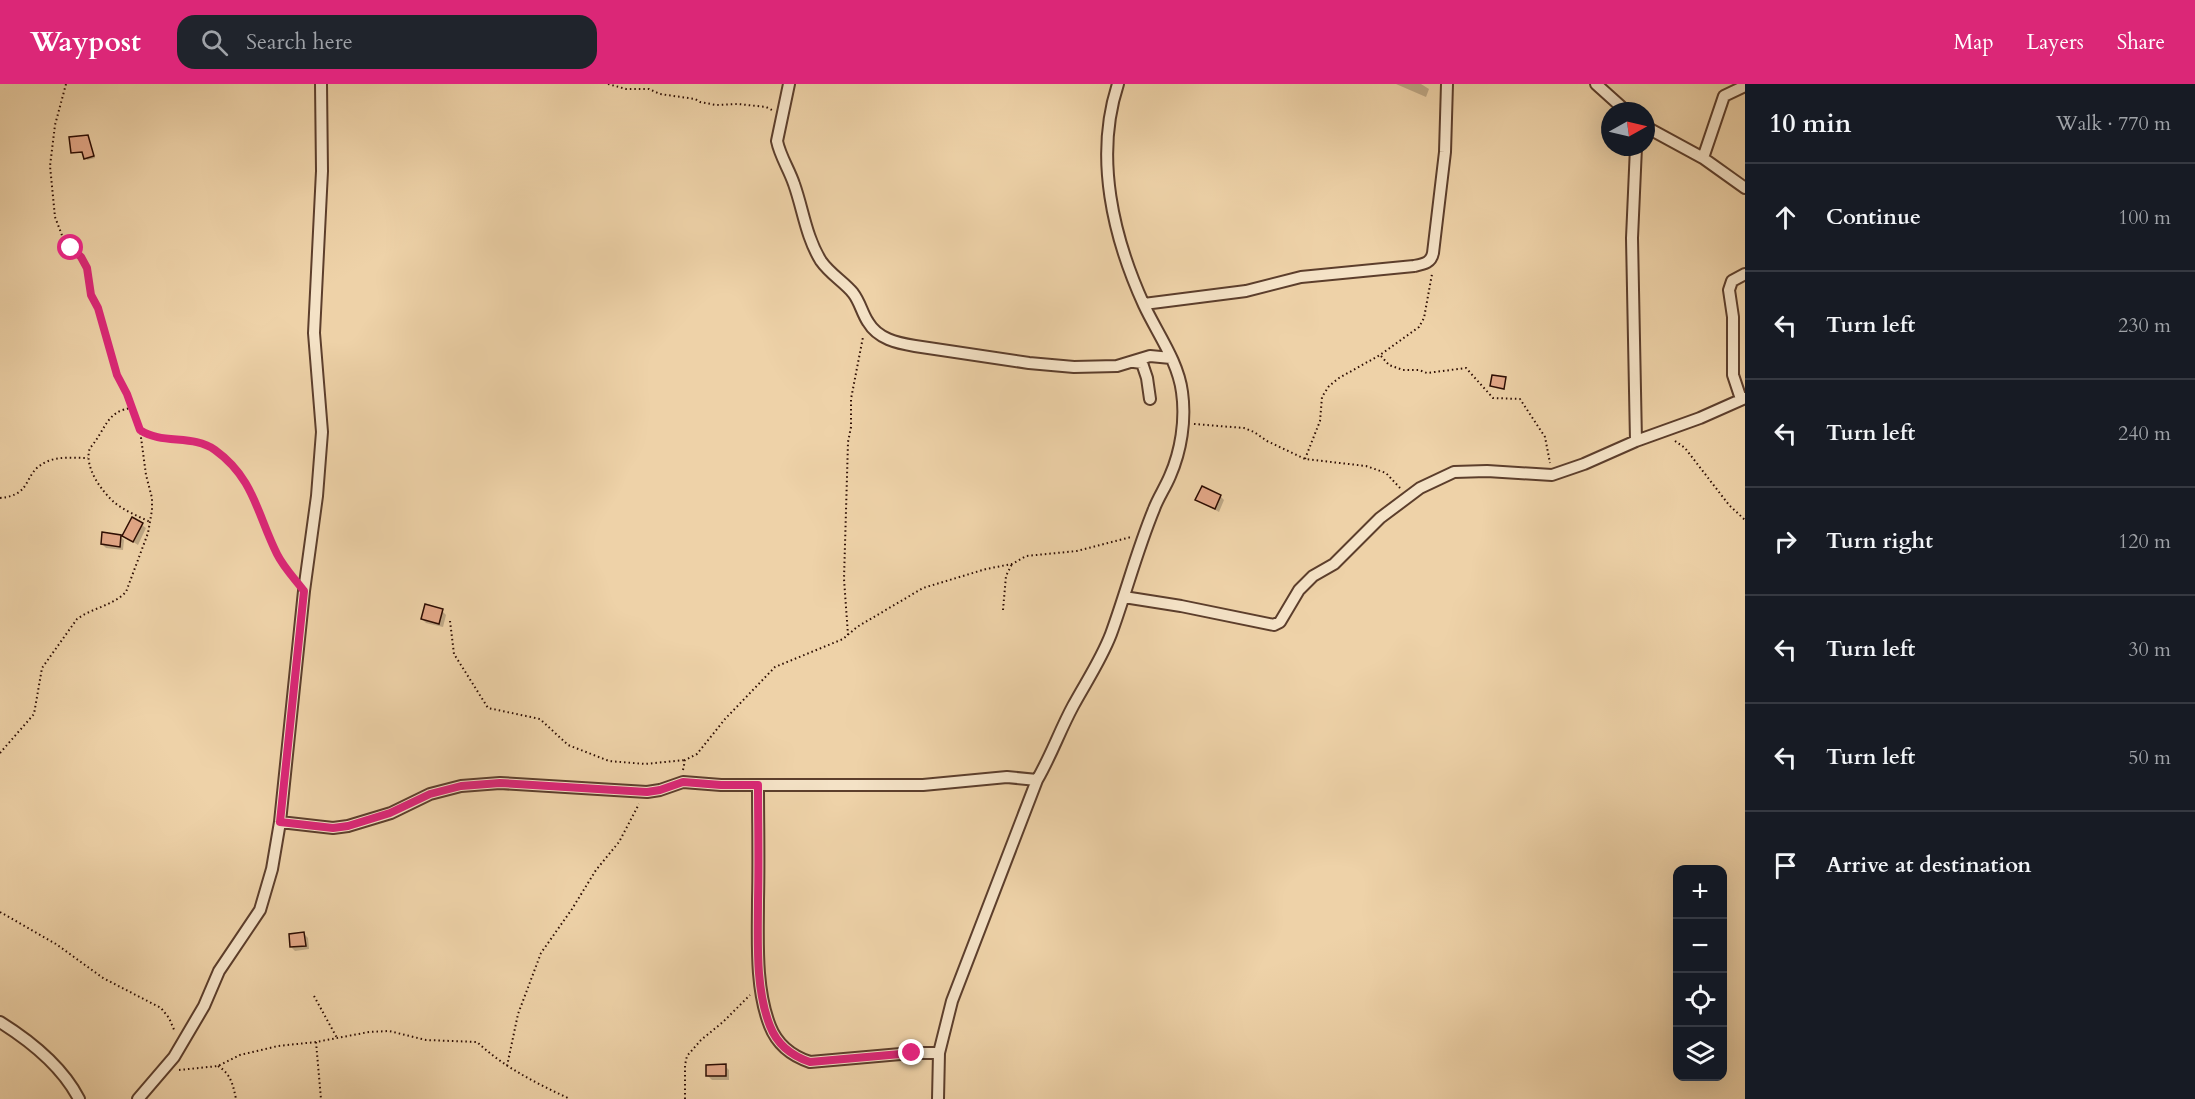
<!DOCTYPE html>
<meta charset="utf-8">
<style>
:root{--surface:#171b24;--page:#20242c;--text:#f1f3f6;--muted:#9ea1a6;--line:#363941;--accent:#db2777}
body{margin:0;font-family:Cardo,serif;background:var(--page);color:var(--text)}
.controls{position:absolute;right:18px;bottom:18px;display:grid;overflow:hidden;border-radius:12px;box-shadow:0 6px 24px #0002}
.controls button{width:54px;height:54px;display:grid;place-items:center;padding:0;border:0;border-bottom:2px solid var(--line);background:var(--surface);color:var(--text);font:30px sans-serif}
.compass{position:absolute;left:1601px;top:18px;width:54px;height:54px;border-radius:50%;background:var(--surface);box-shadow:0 6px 24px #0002;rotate:82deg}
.stop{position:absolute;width:18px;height:18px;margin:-14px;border:4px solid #db2777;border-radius:50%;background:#fff}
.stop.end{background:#db2777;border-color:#fff;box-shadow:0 2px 6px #0008}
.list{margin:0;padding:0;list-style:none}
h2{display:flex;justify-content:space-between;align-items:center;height:78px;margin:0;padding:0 24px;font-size:26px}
h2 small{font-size:20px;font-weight:400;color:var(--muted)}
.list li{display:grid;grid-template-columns:39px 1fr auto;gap:18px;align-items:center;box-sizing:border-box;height:108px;padding:0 24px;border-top:2px solid var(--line)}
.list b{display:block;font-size:22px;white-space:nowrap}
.list em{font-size:20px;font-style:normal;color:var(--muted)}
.icon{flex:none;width:33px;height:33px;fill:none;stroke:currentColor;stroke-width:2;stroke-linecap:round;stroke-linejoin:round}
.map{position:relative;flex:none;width:1745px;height:1015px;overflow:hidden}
header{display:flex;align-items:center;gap:36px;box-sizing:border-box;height:84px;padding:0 30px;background:var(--accent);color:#fff}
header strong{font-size:28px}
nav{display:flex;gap:33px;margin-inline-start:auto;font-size:21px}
.search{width:420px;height:54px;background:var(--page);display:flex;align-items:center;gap:15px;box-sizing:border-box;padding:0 21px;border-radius:18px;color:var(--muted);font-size:22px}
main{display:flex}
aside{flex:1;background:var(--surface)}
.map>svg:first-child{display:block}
.shadow{fill:#0003}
.building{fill:#e4a888;stroke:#2c0c02;stroke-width:1.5}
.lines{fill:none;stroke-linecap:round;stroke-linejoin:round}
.minor-casing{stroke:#5c3e2c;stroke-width:14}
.path{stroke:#2c0c02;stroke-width:2;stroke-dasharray:1.5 3;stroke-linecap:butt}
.minor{stroke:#f4e2c6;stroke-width:10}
.route{stroke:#db2777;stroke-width:8}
</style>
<header>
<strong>Waypost</strong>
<div class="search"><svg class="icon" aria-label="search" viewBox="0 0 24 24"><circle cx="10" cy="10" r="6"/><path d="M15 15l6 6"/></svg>Search here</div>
<nav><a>Map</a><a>Layers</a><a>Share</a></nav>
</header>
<main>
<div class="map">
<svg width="1745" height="1015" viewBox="0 0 1745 1015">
<rect width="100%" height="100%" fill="#eed2a8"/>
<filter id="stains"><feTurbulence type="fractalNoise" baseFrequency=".00333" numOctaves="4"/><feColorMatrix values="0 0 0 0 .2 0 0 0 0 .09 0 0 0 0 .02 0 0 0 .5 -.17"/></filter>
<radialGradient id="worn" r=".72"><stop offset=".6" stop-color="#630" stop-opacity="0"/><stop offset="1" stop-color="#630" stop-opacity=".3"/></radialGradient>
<path class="shadow" d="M1396,0H1421L1429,5L1426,13Z
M88,52L95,74L87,76L84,69L73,68Z
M1220,412L1224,416L1219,428L1197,416Z
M133,435L146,444L138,461L124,452Z
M120,452L124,456L123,466L106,464L102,460Z
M442,527L446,531L443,543L426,539L422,535Z
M304,850L308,854L309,865L295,867L291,863Z
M725,982L729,986V996H712L708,992Z"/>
<path class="building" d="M88,51L94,72L84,75L82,68L71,69L69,53Z
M1492,291L1506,293L1504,305L1490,302Z
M1202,402L1221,411L1215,425L1195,416Z
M132,433L143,439L133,458L122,452Z
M102,448L121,451L120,463L101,460Z
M425,520L443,525L439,540L421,535Z
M304,848L306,862L290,863L289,850Z
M726,980V992H706V981Z"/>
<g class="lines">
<defs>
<path id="minor" d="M789,0L777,57C780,72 789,85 794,100C803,125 806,153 821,177C830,190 844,198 853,209C860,218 862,229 868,238C878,255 897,259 915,262L1029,279L1074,283L1117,282L1150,272L1171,274
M1596,0L1626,27
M1646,43L1703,74L1745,104
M1636,63L1632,154L1636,357
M1703,74L1724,12L1745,2
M1144,220L1246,207L1301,193L1414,182C1424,180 1431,179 1433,169L1445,68L1447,0
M1134,278L1142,279L1147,294L1150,315
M1741,315L1733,291V233L1729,206L1732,197L1745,190
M1124,513L1181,522L1274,541L1280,538L1299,506L1313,492L1334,480L1380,434L1420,404L1454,388L1487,387L1552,391L1584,380L1636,357L1700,334L1745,314
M758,701C758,739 759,777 758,816C758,856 755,904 770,942C777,960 792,972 810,978L912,969H939
M280,738L333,744L348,742L391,729L430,710L461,702L500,699L647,708L660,706L683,698L721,701H923L1007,693L1037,696
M0,938C32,958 62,982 79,1015
M138,1015L174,973L204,922L219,887L260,826L272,785L280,738L304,507L317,412L322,348L314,249L322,87L321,0
M938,1015L939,969L952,917L1037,696C1051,672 1060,646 1073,622C1086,598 1101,576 1111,550C1126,509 1137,466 1154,425C1158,414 1165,404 1170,392C1181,367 1186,336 1182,308C1178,277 1157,249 1144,221C1113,153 1094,73 1118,0"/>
</defs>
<use href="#minor" class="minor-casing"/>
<path class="path" d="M66,0L55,41L50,82L55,133L63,154L71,164L81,173L87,184L91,211L98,224L117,291L127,310L140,346C162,361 190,352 212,364C259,389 261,454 293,492
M608,0L626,5H649L660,10L695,15L700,18L716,21L738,20L766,23L772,26
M1381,272L1389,281L1403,286H1419L1427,289L1466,284L1493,314L1520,315L1545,353L1550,379
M133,324C106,326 106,346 90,364C83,382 102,408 115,419C125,427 138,432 150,438
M1194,340L1244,344L1254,348L1267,357L1305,375L1366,382L1386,389L1400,404
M1675,357L1685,364L1729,421L1745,436
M1305,375L1320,337L1322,313L1329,302L1339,294L1380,271L1419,243L1424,234L1432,190
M0,414C34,411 22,389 46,378C58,372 74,374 88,374
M1003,526L1006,492L1012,480
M450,537L454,570L488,624L540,635L568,661L609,677L645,680L685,676
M848,551L844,495L848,358L851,343V315L863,253
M0,669L34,630L42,584L77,535C92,524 112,522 126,508L148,449L152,426V414L146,391L140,346
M683,686L685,676L697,670L725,635L775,583L843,555L857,543L923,504L986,485L1012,480L1026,472L1077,467L1131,453
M0,828L56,860L103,894L161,924L169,934L175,948
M314,912L337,954
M316,958L321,1015
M218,982C231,990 233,1001 236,1015
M507,982L518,930L541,869L572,825L596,786L619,758L639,720
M179,986L218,982L240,971L278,962L316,958L369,948L389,947L426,956L477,958C505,984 536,999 570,1015
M685,1015V981L687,972L701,956L723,938L750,911"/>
<use href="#minor" class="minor"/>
</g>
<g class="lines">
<path class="route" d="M71,164L81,173L87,184L91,211L98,224L117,291L127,310L140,346C162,361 193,350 215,366C254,394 257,430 277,470C284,484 295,495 304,507L280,738L333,744L348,742L390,729L430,710L461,702L500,699L647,708L660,706L683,698L721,701H758C758,739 759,777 758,816C758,856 755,904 770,942C777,960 792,972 810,978L912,969"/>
</g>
<rect width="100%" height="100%" filter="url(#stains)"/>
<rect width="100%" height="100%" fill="url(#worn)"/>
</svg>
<div class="controls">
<button>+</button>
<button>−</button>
<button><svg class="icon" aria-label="locate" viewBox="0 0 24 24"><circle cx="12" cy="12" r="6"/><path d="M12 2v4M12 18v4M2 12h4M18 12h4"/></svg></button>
<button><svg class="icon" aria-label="layers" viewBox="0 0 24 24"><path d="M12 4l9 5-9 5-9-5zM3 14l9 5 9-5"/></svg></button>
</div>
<svg class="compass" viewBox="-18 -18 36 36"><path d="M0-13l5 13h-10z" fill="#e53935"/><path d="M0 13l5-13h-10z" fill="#9ea1a6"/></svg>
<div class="stop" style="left:71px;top:164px"></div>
<div class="stop end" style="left:912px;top:969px"></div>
</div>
<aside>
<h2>10 min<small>Walk · 770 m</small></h2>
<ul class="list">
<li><svg class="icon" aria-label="ahead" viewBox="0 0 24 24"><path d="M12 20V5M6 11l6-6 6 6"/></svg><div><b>Continue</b></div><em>100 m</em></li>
<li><svg class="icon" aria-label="left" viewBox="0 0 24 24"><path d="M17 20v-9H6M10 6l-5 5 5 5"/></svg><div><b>Turn left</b></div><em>230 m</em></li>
<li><svg class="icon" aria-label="left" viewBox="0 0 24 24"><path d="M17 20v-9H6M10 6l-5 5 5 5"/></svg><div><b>Turn left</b></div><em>240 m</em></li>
<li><svg class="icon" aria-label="right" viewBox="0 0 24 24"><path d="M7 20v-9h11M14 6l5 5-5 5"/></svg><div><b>Turn right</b></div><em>120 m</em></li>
<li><svg class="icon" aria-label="left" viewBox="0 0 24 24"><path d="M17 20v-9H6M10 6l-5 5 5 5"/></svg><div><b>Turn left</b></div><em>30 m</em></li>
<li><svg class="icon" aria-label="left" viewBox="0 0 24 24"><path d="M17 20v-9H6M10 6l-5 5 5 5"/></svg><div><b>Turn left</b></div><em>50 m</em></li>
<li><svg class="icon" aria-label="arrive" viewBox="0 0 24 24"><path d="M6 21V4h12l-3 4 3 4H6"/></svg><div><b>Arrive at destination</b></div></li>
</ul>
</aside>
</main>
